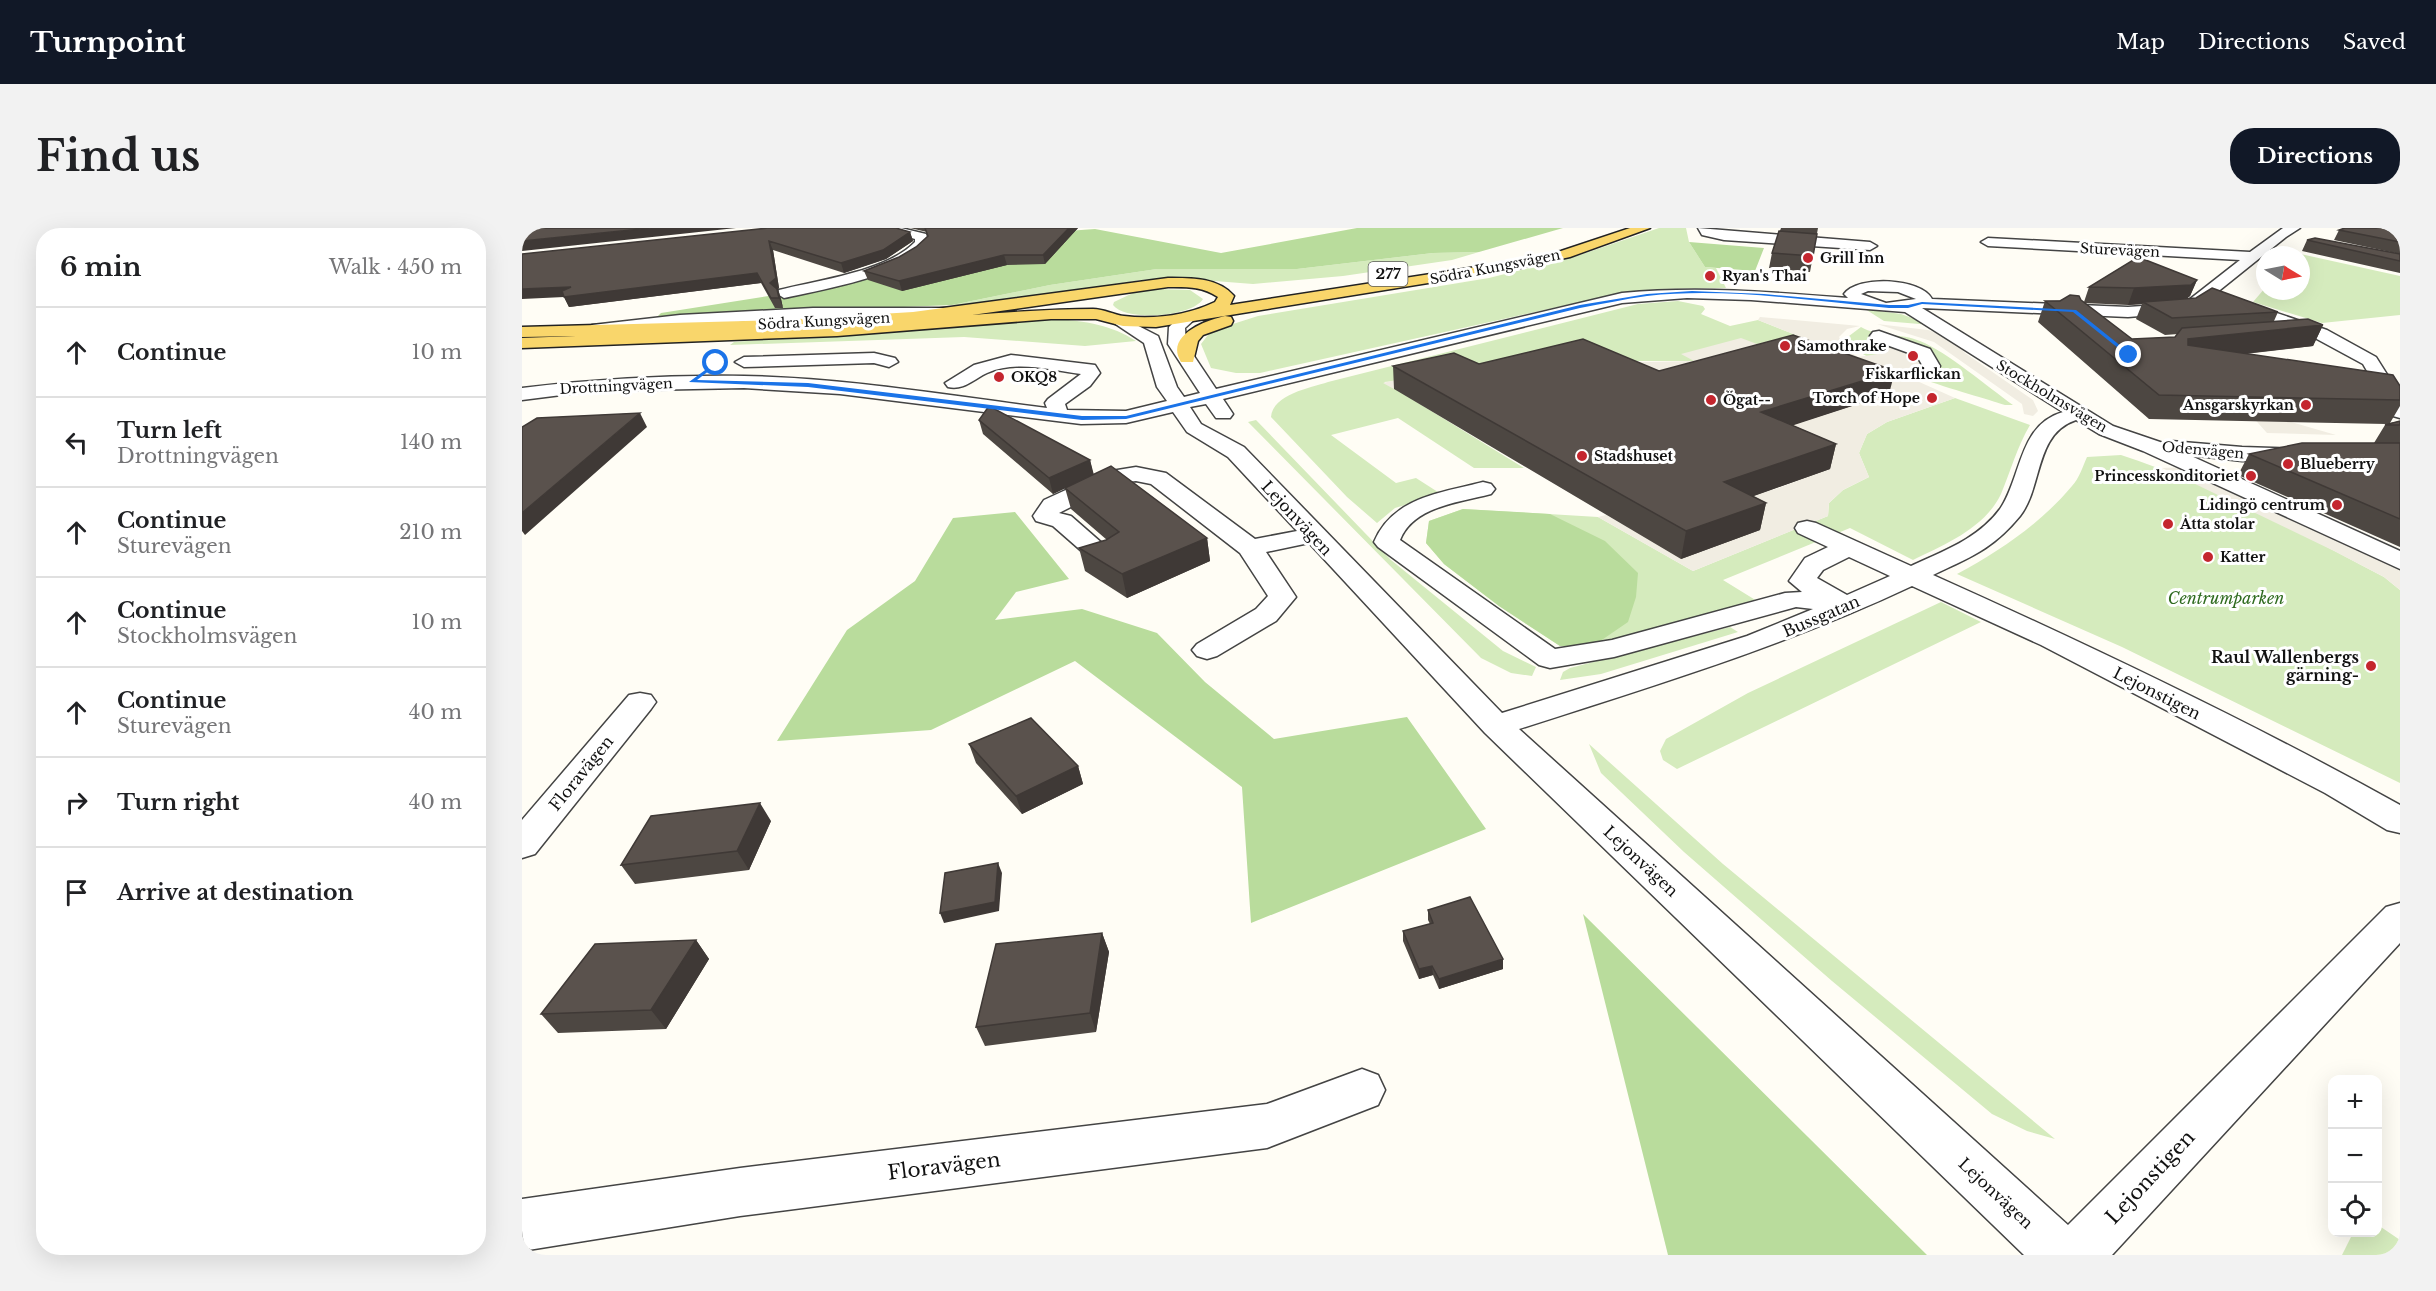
<!DOCTYPE html>
<meta charset="utf-8">
<style>
:root{--surface:#fff;--page:#f2f2f2;--text:#202124;--muted:#757577;--line:#e0e0e0;--accent:#111827}
body{margin:0;font-family:"Libre Baskerville",serif;background:var(--page);color:var(--text)}
.controls{position:absolute;right:18px;bottom:18px;display:grid;overflow:hidden;border-radius:12px;box-shadow:0 6px 24px #0002}
.controls button{width:54px;height:54px;display:grid;place-items:center;padding:0;border:0;border-bottom:2px solid var(--line);background:var(--surface);color:var(--text);font:30px sans-serif}
.compass{position:absolute;left:1734px;top:18px;width:54px;height:54px;border-radius:50%;background:var(--surface);box-shadow:0 6px 24px #0002;rotate:100deg}
.stop{position:absolute;width:18px;height:18px;margin:-14px;border:4px solid #1a73e8;border-radius:50%;background:#fff}
.stop.end{background:#1a73e8;border-color:#fff;box-shadow:0 2px 6px #0008}
.list{margin:0;padding:0;list-style:none}
h2{display:flex;justify-content:space-between;align-items:center;height:78px;margin:0;padding:0 24px;font-size:26px}
h2 small{font-size:20px;font-weight:400;color:var(--muted)}
.list li{display:grid;grid-template-columns:39px 1fr auto;gap:18px;align-items:center;box-sizing:border-box;height:90px;padding:0 24px;border-top:2px solid var(--line)}
.list b{display:block;font-size:22px;white-space:nowrap}
.list p{margin:0;font-size:20px;white-space:nowrap;color:var(--muted)}
.list em{font-size:20px;font-style:normal;color:var(--muted)}
.icon{flex:none;width:33px;height:33px;fill:none;stroke:currentColor;stroke-width:2;stroke-linecap:round;stroke-linejoin:round}
.map{position:relative;flex:none;width:1878px;height:1027px;overflow:hidden;border-radius:24px}
header{display:flex;align-items:center;gap:36px;box-sizing:border-box;height:84px;padding:0 30px;background:var(--accent);color:#fff}
header strong{font-size:28px}
nav{display:flex;gap:33px;margin-inline-start:auto;font-size:21px}
.intro{display:flex;align-items:center;justify-content:space-between;box-sizing:border-box;height:144px;padding:0 36px}
h1{margin:0;font-size:42px}
.button{padding:15px 27px;border-radius:24px;background:var(--accent);color:#fff;font-size:21px;font-weight:700}
main{display:flex;gap:36px;padding:0 36px}
aside{flex:1;background:var(--surface);border-radius:24px;box-shadow:0 6px 24px #0002}
.map>svg:first-child{display:block}
.green{fill:#d5ebbd}
.forest{fill:#b9dc9c}
.plaza{fill:#f1ede2}
.lines{fill:none;stroke-linecap:round;stroke-linejoin:round}
.minor-casing{stroke:#444;stroke-width:3}
.major-casing{stroke:#222;stroke-width:3}
.minor{fill:#fff;fill-rule:evenodd}
.major{fill:#f9d66b;fill-rule:evenodd}
.wall{fill:#4d4742;fill-rule:evenodd}
.shaded-wall{fill:#3f3936}
.building{fill:#5a524d;stroke:#3f3936;stroke-width:1.5}
.route{fill:#1a73e8}
.poi-dot{fill:#c4262e;stroke:#fff;stroke-width:2}
.labels{text-anchor:middle;stroke-width:6;stroke-linejoin:round;paint-order:stroke}
.far-street-label{font-size:14px;fill:#111;stroke:#fff}
.far-poi-label{font-size:14px;font-weight:bold;fill:#111;stroke:#fff;text-anchor:start}
.shield{fill:#fff;stroke:#585858;stroke-width:1.5}
.shield-label{font-size:15px;font-weight:bold;fill:#111}
.street-label{font-size:16px;fill:#111;stroke:#fff}
.park-label{font-size:16px;font-style:italic;fill:#2f6b1f;stroke:#fff}
.poi-label{font-size:16px;font-weight:bold;fill:#111;stroke:#fff;text-anchor:end}
.near-street-label{font-size:20px;fill:#111;stroke:#fff}
</style>
<header>
<strong>Turnpoint</strong>
<nav><a>Map</a><a>Directions</a><a>Saved</a></nav>
</header>
<div class="intro"><h1>Find us</h1><a class="button">Directions</a></div>
<main>
<aside>
<h2>6 min<small>Walk · 450 m</small></h2>
<ul class="list">
<li><svg class="icon" aria-label="ahead" viewBox="0 0 24 24"><path d="M12 20V5M6 11l6-6 6 6"/></svg><div><b>Continue</b></div><em>10 m</em></li>
<li><svg class="icon" aria-label="left" viewBox="0 0 24 24"><path d="M17 20v-9H6M10 6l-5 5 5 5"/></svg><div><b>Turn left</b><p>Drottningvägen</p></div><em>140 m</em></li>
<li><svg class="icon" aria-label="ahead" viewBox="0 0 24 24"><path d="M12 20V5M6 11l6-6 6 6"/></svg><div><b>Continue</b><p>Sturevägen</p></div><em>210 m</em></li>
<li><svg class="icon" aria-label="ahead" viewBox="0 0 24 24"><path d="M12 20V5M6 11l6-6 6 6"/></svg><div><b>Continue</b><p>Stockholmsvägen</p></div><em>10 m</em></li>
<li><svg class="icon" aria-label="ahead" viewBox="0 0 24 24"><path d="M12 20V5M6 11l6-6 6 6"/></svg><div><b>Continue</b><p>Sturevägen</p></div><em>40 m</em></li>
<li><svg class="icon" aria-label="right" viewBox="0 0 24 24"><path d="M7 20v-9h11M14 6l5 5-5 5"/></svg><div><b>Turn right</b></div><em>40 m</em></li>
<li><svg class="icon" aria-label="arrive" viewBox="0 0 24 24"><path d="M6 21V4h12l-3 4 3 4H6"/></svg><div><b>Arrive at destination</b></div></li>
</ul>
</aside>
<div class="map">
<svg width="1878" height="1027" viewBox="0 0 1878 1027">
<rect width="100%" height="100%" fill="#fffdf5"/>
<path class="green" d="M1137,0H1164L1167,14L1183,39L1194,40L1204,60L1137,61L1094,66L738,145H714L689,140L679,116L689,103L736,88L967,50L1052,29Z
M957,24L930,32L821,48L731,56L654,50L619,52L457,78L430,77L528,57L635,41H775L911,25Z
M1774,25L1878,48V87L1800,95L1731,74L1743,60V63H1779V27H1772Z
M635,61L668,62L681,71C670,89 604,94 591,77L592,74L613,64Z
M1156,73L1181,78L1183,81L1179,86L1208,98L1236,92L1274,107L1277,119L1174,133H1104L862,154L1002,240H952L876,190L809,207L874,255L894,250L919,266L873,280L855,295L825,269L749,189C751,166 788,160 806,154L1116,76Z
M1343,81L1379,86L1409,97L1362,93Z
M534,91C562,93 590,97 614,113L563,118L442,109L208,117L212,114Z
M1339,99C1356,109 1379,105 1398,113C1425,124 1466,159 1491,177H1483C1450,166 1338,137 1323,111Z
M1433,170L1508,197C1495,219 1489,242 1479,266C1463,300 1422,317 1391,332L1328,300L1201,352L1235,373L1071,418H1038L977,378L922,336L904,315L907,293L941,281L1076,289L1171,343L1306,288L1307,275L1321,262L1347,249L1337,225L1345,206L1365,194Z
M734,192L869,332L981,423L1014,439L1010,448L989,445L959,430L726,194Z
M1599,227C1691,257 1777,304 1862,349L1878,362V555L1600,419L1435,346C1478,323 1518,296 1550,258C1557,251 1561,238 1565,229Z
M1419,374L1459,394L1155,541L1141,532L1138,523L1144,511L1226,465Z
M1208,399L1216,404L1079,446L1038,452L1041,444L1048,440Z
M1067,516L1201,636L1533,911L1505,903L1470,886L1310,753L1162,624L1079,545Z
M1856,997L1878,1012V1027H1820L1831,1005L1856,1004Z"/>
<path class="forest" d="M835,0H1041L957,24L911,25L775,41H635L528,57L430,77L135,89L139,85L284,62L517,5L573,1L699,25Z
M1167,14L1242,20L1233,43L1183,39Z
M941,281L1028,286L1083,313L1116,345L1114,369L1106,394L1071,418H1038L977,378L922,336L904,315L907,293Z
M493,284L547,351L494,364L473,392L560,381L635,405L683,454L752,511L885,489L964,601L729,695L720,559L553,433L409,502L255,513L325,402L393,353L431,290Z
M1061,686L1405,1027H1146Z"/>
<path class="plaza" d="M1238,89L1338,98L1325,101L1317,109L1324,122L1336,129L1362,125L1355,117L1353,111L1382,115L1409,138L1398,136L1388,148L1375,144L1433,170L1365,194L1345,206L1337,225L1347,249L1321,262L1307,275L1306,288L1171,343L1076,289L1084,287L1161,330L1238,301L1164,220L1251,262L1307,241L1180,153L872,161L861,155L934,138L1172,133L1159,126L1219,110L1235,116L1252,112L1277,119L1274,107L1236,92Z
M1355,96L1406,102L1430,111L1443,125L1511,172L1516,183L1511,188L1502,186L1500,176L1412,114Z
M1719,176L1742,186L1814,207L1745,205Z
M1684,238L1878,324V362L1862,349L1812,323L1640,240Z"/>
<g class="lines">
<defs>
<path id="minor" d="M356,0H379L404,6L407,15C381,49 302,61 262,70L254,65L257,62C296,52 364,44 393,14V11Z
M1176,0L1348,14L1355,18L1348,22L1202,12L1180,7Z
M1761,0H1778L1764,9L1673,82L1667,84L1606,89L1400,80L1591,198L1641,215L1649,213L1720,219L1782,221L1785,226L1782,231L1774,233H1720L1667,227L1878,323V341L1621,223L1577,206L1554,192C1512,206 1521,259 1498,288C1470,322 1448,329 1411,347C1569,418 1727,493 1878,577V605L1865,602L1803,565L1519,417L1390,358C1263,418 1130,458 997,501L1546,997L1864,679L1878,675V715L1590,1027H1502L963,505L787,315L744,324L774,369L754,393L695,428L685,431L675,428L670,422L675,416L734,381L746,368L718,325L629,256L614,253L596,255L537,285L549,288L589,323L593,328L589,333L580,336L571,333L531,298L514,293L511,288L522,272L583,244L614,239L644,245L733,311L775,303L706,229L665,204L651,184L604,195L559,196L318,166L222,160L71,163L0,172V160C73,151 148,147 222,148C323,150 424,167 525,180L523,175L526,171L559,146C528,142 494,132 465,145C452,151 441,163 426,159L423,155L452,137L489,127L573,137L578,145L568,158L543,176L545,182L604,183L645,173L635,159L622,115L589,93L597,88L636,108L655,159L662,169L678,165L646,116L647,99L660,86L666,85L674,90L663,100L664,116L694,161L1100,65C1176,58 1250,64 1326,70L1322,66C1336,47 1399,50 1410,71L1606,79L1663,75L1718,32L1466,18L1459,14L1466,10L1728,24ZM1346,63L1376,64L1394,71L1364,75L1339,66ZM1165,70L1229,72L1383,84L1541,184C1496,197 1500,249 1478,281C1456,311 1421,323 1389,338L1294,295L1285,293L1276,295L1273,300L1276,305L1306,319L1283,330L1267,353L1280,364L1263,365L1090,412L1033,421L878,312C891,278 939,274 969,266L973,261L969,256L961,254C919,265 871,269 852,314L856,319L1017,437L1028,440L1092,429L1274,379L1291,381L1225,408L980,485L722,219L679,196L668,179L684,176L694,190H708L711,186L701,171L1100,75ZM1327,329L1368,348L1325,367L1295,350L1301,342Z
M1713,71L1805,102L1854,129L1878,167V190L1871,188L1841,136L1793,110L1707,79L1705,76L1707,73Z
M291,80H424L432,85L424,90C305,89 188,92 70,107L62,102L70,97L158,87Z
M1357,103L1408,121L1418,138L1415,142H1403L1395,128L1351,112L1348,108L1351,104Z
M352,125L373,130L376,134L367,139L352,135L222,139L213,134L222,129Z
M118,465L129,467L134,474L129,481L13,626L0,630V592L107,467Z
M840,841L856,847L863,862L856,877L745,920L218,988L0,1023V971L218,940L745,876Z"/>
<path id="major" d="M1108,0H1128L1048,29L993,41L634,99L601,98L574,91H529L315,108L0,120V110L54,108L0,109V99L260,92L391,84L646,50C668,50 696,49 712,68L708,77L993,33L1039,23ZM646,59C664,59 680,58 696,69L693,74C666,87 632,92 602,88C592,87 582,81 571,81C530,81 490,84 450,87Z
M703,88L709,89L711,93L709,97L681,107L676,113L671,134H659C642,107 685,92 703,88Z"/>
</defs>
<use href="#minor" class="minor-casing"/>
<use href="#major" class="major-casing"/>
<use href="#minor" class="minor"/>
<use href="#major" class="major"/>
</g>
<path class="wall" d="M388,0H556L523,36L485,37L380,63L346,52L342,43L377,29L394,19L406,8L405,4Z
M1259,0H1296L1288,44L1247,40L1250,25Z
M1878,0V26L1812,12L1817,2Z
M388,4L391,13L364,31L322,45L251,22L257,60L256,61L259,71L261,80H253L239,55L47,79L42,69L0,26Z
M1785,12L1878,26V45L1780,23Z
M1675,52L1668,68L1665,70L1756,84L1752,93L1801,97L1791,118L1723,126L1878,158V178L1868,195L1878,193V319L1716,247L1727,226L1852,215L1863,197L1864,196L1627,191L1516,94L1523,73L1559,72L1562,74L1567,59ZM1562,75L1606,77L1620,76L1614,91L1643,107L1656,106L1653,109L1610,111Z
M871,138L1137,143L1367,166L1270,197L1314,216L1308,241L1231,268L1244,275L1238,302L1159,331L872,161Z
M457,192L568,232L571,246L685,310L688,333L605,370L563,343L557,320L585,312L549,281L543,260L547,258L531,266L461,206Z
M447,516L556,538L561,556L500,586L454,535Z
M249,593L227,642L113,656L99,637Z
M906,682L981,741L917,761L911,747L897,751L881,713V703L908,696L906,692Z
M580,705L587,724L574,804L463,818L454,799Z
M174,712L187,731L144,801L36,805L19,786Z"/>
<path class="shaded-wall" d="M129,0H214L0,23V13Z
M547,0H556L523,36L521,27Z
M388,4L391,13L364,31L322,45L319,35Z
M247,13L251,22L257,60L256,61L259,71L261,80L257,70L248,55Z
M482,27L485,37L380,63L377,53Z
M235,45L239,55L47,79L42,69L0,71V61Z
M1675,52L1668,68L1662,73L1621,74L1620,76L1606,77L1612,60Z
M1801,97L1791,118L1657,133L1666,111Z
M1373,143L1367,166L1235,209L1239,184Z
M118,185L125,199L3,307L0,303V285Z
M1314,216L1308,241L1198,280L1202,254Z
M568,232L572,247L531,266L527,250Z
M1244,275L1238,302L1159,331L1164,303Z
M685,310L688,333L605,370L600,346Z
M556,538L561,556L500,586L494,568Z
M238,575L249,593L227,642L215,623Z
M476,635L480,645L477,683L422,695L418,685Z
M580,705L587,724L574,804L568,785Z
M174,712L187,731L144,801L129,782Z
M981,731V741L917,761V751Z
M910,738L911,747L897,751V741Z"/>
<path class="building" d="M20,0H129L0,13V6L7,1Z
M246,0H374L388,4L361,22L319,35L247,13L254,50L248,55L255,61L257,70H249L235,45L42,69L40,63L49,59L0,61V26Z
M403,0H547L521,27H482L377,53L342,43L377,29L394,19L406,8Z
M1823,0H1878V14L1817,2Z
M1257,3L1295,6L1291,28L1250,25Z
M1793,10L1878,26V33L1785,12Z
M1616,29L1675,52L1669,57L1612,60L1567,59Z
M1690,60L1756,84L1650,90L1621,74L1674,70Z
M1548,67L1557,68L1559,72L1610,111L1653,109L1660,100L1786,91L1801,97L1666,111V117L1871,147L1878,158V172L1637,167L1523,73H1538Z
M1271,107L1373,143L1239,184L1314,216L1202,254L1244,275L1164,303L871,138L932,125L957,136L1061,111L1137,143Z
M467,178L568,232L527,250L457,192Z
M118,185L0,285V199L15,190Z
M1878,193V197H1863Z
M1780,215H1878V291L1727,226Z
M589,238L685,310L600,346L557,320L584,312L597,304L543,260Z
M509,490L556,538L494,568L447,516Z
M238,575L215,623L99,637L129,588Z
M476,635L473,674L418,685L423,645Z
M948,669L981,731L917,751L910,738L897,741L881,703L911,695L906,682Z
M580,705L568,785L454,799L474,716Z
M174,712L129,782L19,786L73,716Z"/>
<path class="route" d="M1170,63L1242,66L1367,77H1386L1400,74L1554,82L1610,127L1606,128L1551,84L1400,76L1386,80H1367C1288,73 1205,59 1125,68C1103,71 1080,76 1058,80L604,191L560,192L286,159L167,154L194,134L196,136L175,152L286,155L560,188H604L1058,77L1125,66Z"/>
<g class="poi-dot">
<circle cx="1286" cy="30" r="6"/>
<circle cx="1188" cy="48" r="6"/>
<circle cx="1263" cy="118" r="6"/>
<circle cx="1391" cy="128" r="6"/>
<circle cx="477" cy="149" r="6"/>
<circle cx="1410" cy="170" r="6"/>
<circle cx="1189" cy="172" r="6"/>
<circle cx="1784" cy="177" r="6"/>
<circle cx="1060" cy="228" r="6"/>
<circle cx="1766" cy="236" r="6"/>
<circle cx="1729" cy="248" r="6"/>
<circle cx="1815" cy="277" r="6"/>
<circle cx="1646" cy="296" r="6"/>
<circle cx="1686" cy="329" r="6"/>
<circle cx="1849" cy="438" r="6"/>
</g>
<g class="labels">
<g class="far-street-label">
<text transform="translate(1598 22) rotate(3)" y="5">Sturevägen</text>
<text transform="translate(973 39) rotate(-11)" y="5">Södra Kungsvägen</text>
<text transform="translate(302 93) rotate(-3)" y="5">Södra Kungsvägen</text>
<text transform="translate(94 158) rotate(-3)" y="5">Drottningvägen</text>
<text transform="translate(1530 168) rotate(31)" y="5">Stockholmsvägen</text>
<text transform="translate(1681 222) rotate(5)" y="5">Odenvägen</text>
</g>
<g class="far-poi-label">
<text x="1298" y="35">Grill Inn</text>
<text x="1200" y="53">Ryan's Thai</text>
<text x="1275" y="123">Samothrake</text>
<text x="1391" y="151" text-anchor="middle">Fiskarflickan</text>
<text x="489" y="154">OKQ8</text>
<text x="1398" y="175" text-anchor="end">Torch of Hope</text>
<text x="1201" y="177">Ögat--</text>
<text x="1772" y="182" text-anchor="end">Ansgarskyrkan</text>
<text x="1072" y="233">Stadshuset</text>
<text x="1778" y="241">Blueberry</text>
<text x="1717" y="253" text-anchor="end">Princesskonditoriet</text>
<text x="1803" y="282" text-anchor="end">Lidingö centrum</text>
<text x="1658" y="301">Åtta stolar</text>
<text x="1698" y="334">Katter</text>
</g>
<rect class="shield" x="846.5" y="34" width="39" height="24" rx="4.5"/>
<g class="shield-label">
<text x="866" y="51">277</text>
</g>
<g class="street-label">
<text transform="translate(775 290) rotate(47)" y="6">Lejonvägen</text>
<text transform="translate(1299 388) rotate(-23)" y="6">Bussgatan</text>
<text transform="translate(1635 465) rotate(27)" y="6">Lejonstigen</text>
<text transform="translate(59 545) rotate(-51)" y="6">Floravägen</text>
<text transform="translate(1119 633) rotate(43)" y="6">Lejonvägen</text>
<text transform="translate(1474 965) rotate(43)" y="6">Lejonvägen</text>
</g>
<g class="park-label">
<text x="1704" y="376">Centrumparken</text>
</g>
<g class="poi-label">
<text x="1837" y="435">Raul Wallenbergs<tspan x="1837" dy="18">gärning-</tspan></text>
</g>
<g class="near-street-label">
<text transform="translate(422 938) rotate(-7)" y="7">Floravägen</text>
<text transform="translate(1628 949) rotate(-47)" y="7">Lejonstigen</text>
</g>
</g>
</svg>
<div class="controls">
<button>+</button>
<button>−</button>
<button><svg class="icon" aria-label="locate" viewBox="0 0 24 24"><circle cx="12" cy="12" r="6"/><path d="M12 2v4M12 18v4M2 12h4M18 12h4"/></svg></button>
</div>
<svg class="compass" viewBox="-18 -18 36 36"><path d="M0-13l5 13h-10z" fill="#e53935"/><path d="M0 13l5-13h-10z" fill="#757577"/></svg>
<div class="stop" style="left:194px;top:135px"></div>
<div class="stop end" style="left:1607px;top:127px"></div>
</div>
</main>
